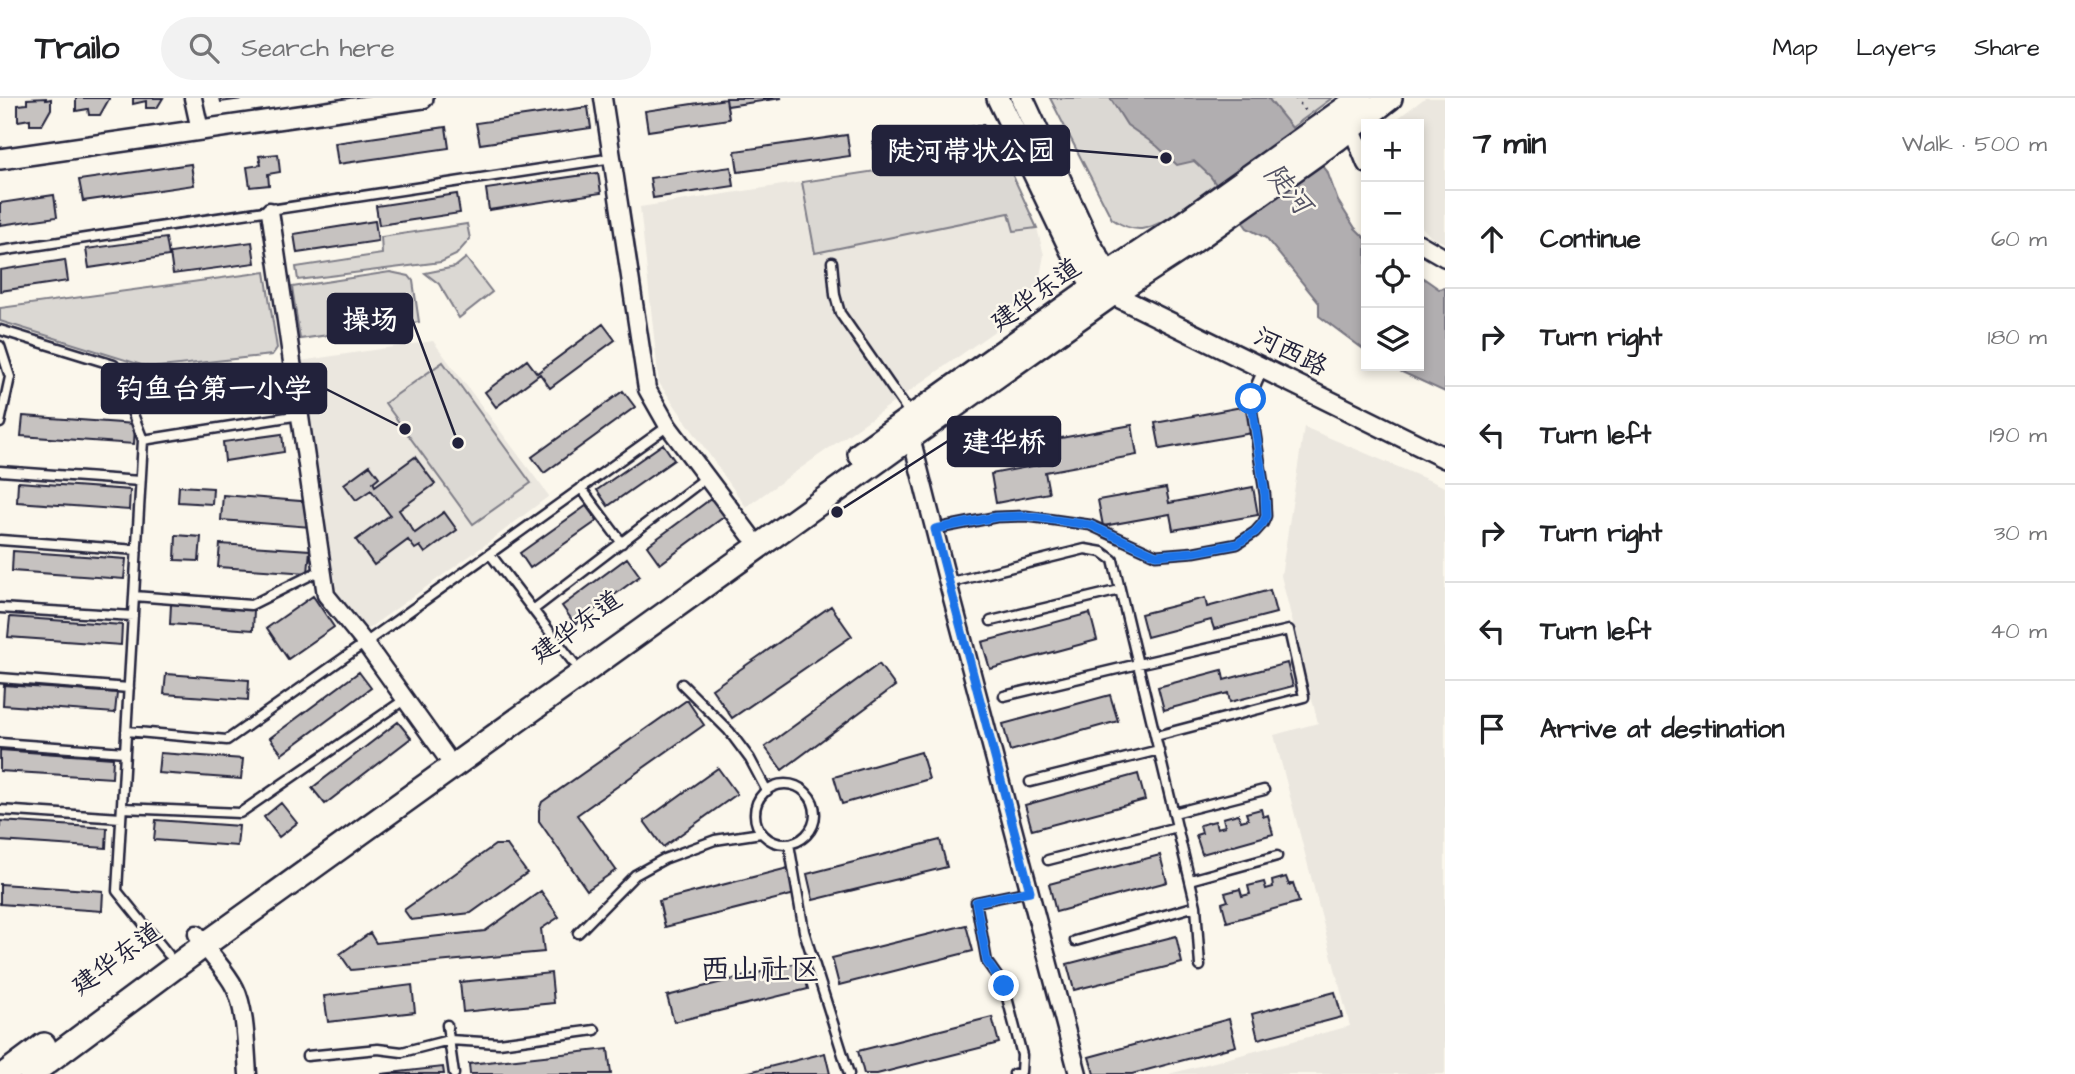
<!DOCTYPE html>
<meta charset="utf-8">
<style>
:root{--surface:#fff;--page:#f2f2f2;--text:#202124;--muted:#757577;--line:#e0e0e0}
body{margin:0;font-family:"Architects Daughter","LXGW WenKai TC",sans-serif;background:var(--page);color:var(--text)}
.controls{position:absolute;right:21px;top:21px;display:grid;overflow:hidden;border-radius:0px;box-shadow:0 4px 10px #0003}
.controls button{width:63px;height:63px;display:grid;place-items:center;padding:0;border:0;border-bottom:2px solid var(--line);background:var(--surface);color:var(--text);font:35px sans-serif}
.stop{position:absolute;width:21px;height:21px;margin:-16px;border:5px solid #1a73e8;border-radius:50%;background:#fff}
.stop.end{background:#1a73e8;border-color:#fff;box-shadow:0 2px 7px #0008}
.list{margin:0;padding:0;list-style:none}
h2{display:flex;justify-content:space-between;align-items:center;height:91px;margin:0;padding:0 28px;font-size:30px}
h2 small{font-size:23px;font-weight:400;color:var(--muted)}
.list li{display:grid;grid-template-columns:46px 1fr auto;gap:21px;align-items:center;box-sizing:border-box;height:98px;padding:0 28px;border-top:2px solid var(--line)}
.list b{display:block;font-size:26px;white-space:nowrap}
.list em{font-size:23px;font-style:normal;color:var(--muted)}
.icon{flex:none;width:38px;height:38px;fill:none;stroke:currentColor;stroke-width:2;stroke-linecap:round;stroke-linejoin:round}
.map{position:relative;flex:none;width:1445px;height:976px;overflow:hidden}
header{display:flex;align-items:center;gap:42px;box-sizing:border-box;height:98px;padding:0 35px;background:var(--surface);border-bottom:2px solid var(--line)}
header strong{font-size:33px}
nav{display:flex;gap:38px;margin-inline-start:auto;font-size:24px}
.search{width:490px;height:63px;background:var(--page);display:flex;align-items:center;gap:18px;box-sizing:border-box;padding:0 24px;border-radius:38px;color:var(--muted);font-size:26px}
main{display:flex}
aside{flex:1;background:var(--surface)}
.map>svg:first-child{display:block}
.built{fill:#ebe7df}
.green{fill:#dbd8d3;stroke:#7e7d87;stroke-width:2}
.water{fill:#b1aeb0;stroke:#787681;stroke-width:2}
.building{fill:#c6c2c0;stroke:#22223b;stroke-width:2}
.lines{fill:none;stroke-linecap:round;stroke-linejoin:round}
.service-casing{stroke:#22223b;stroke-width:13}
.minor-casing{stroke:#22223b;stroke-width:21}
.tertiary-casing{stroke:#22223b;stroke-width:24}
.secondary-casing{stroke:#22223b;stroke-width:26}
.primary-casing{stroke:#22223b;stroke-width:28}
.path{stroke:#22223b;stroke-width:2.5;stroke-dasharray:2 5;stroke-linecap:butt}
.service{stroke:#fbf7ec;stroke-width:8}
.minor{stroke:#fbf7ec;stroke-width:16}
.tertiary{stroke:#fbf7ec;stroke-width:19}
.secondary{stroke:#fbf7ec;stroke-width:21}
.primary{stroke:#fbf7ec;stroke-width:23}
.route{stroke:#1a73e8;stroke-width:9}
.labels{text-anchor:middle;stroke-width:5;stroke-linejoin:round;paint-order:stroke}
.street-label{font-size:26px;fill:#22223b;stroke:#fbf7ec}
.water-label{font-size:28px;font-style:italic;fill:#545364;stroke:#fbf7ec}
.quarter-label{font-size:30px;fill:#22223b;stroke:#fbf7ec}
.leader{fill:none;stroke:#22223b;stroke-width:2.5}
.callout-dot{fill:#22223b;stroke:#fbf7ec;stroke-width:2.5}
.callout{fill:#22223b;stroke:#22223b;stroke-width:2.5}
.callout-label{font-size:28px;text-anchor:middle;font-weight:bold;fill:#fff}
</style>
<header>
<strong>Trailo</strong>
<div class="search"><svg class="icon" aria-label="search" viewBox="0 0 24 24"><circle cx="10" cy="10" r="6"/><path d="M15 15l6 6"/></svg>Search here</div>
<nav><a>Map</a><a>Layers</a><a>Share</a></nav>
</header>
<main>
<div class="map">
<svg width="1445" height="976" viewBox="0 0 1445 976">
<rect width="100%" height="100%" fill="#fbf7ec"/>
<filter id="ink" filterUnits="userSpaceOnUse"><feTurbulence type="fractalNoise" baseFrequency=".0143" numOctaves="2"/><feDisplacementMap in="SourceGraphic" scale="14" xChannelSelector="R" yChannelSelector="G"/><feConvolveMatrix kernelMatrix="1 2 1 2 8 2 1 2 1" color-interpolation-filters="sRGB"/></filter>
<g filter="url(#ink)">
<path class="built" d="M1425,0H1445V145L1431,139L1419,126V26H1390Z
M802,84L815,155L1009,115L1015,133L1037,130L1044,157L1039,184L1030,208L746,409L659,285L640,109Z
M433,243L549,398L485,447L362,535L337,494L300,263Z
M1304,329L1445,389V976H1169L1350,928L1274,637L1318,625L1281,478Z"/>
<path class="green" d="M1050,0H1332L1170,120C1147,132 1136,137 1112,121Z
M1002,54L1037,130L1014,133L1009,115L815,155L802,84Z
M467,126L470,141L456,157L441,164L298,182L296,169L382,156L381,139Z
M466,160L492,194L459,220L439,186L425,175L455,169Z
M265,174L277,250L272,257L151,270L0,223V210Z
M390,174L409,178L413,183L419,224L300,241L292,189Z
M443,264L531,385L473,426L385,305Z"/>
<path class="water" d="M1110,0H1268L1327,73L1338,103L1355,130L1366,141V253L1319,218V205L1266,140L1247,130L1210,78L1194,63L1177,67L1157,48L1127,27Z
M1419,163V177L1439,191L1445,190V294L1389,268H1419Z"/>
<path class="building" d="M46,0V2L51,1V11L42,27H30V21L18,23V7L27,6V1Z
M76,0H109V1L100,17H89L88,11L76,13Z
M133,0H163L157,10H146V3L133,6Z
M220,0H249L221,4Z
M726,0H782L727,8Z
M726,1L729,21L648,33L645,13Z
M588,9L591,30L480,46L476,25Z
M984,27L987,48L876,64L873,43Z
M446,29L449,50L338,66L335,45Z
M847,37L850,58L738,74L735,53Z
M278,56L280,74L268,76L269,87L250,89L247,69L261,67L259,58Z
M191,66L194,87L83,103L79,82Z
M731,69L734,88L653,100L650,80Z
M598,75L601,95L489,112L486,91Z
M457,96L460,115L379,127L376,108Z
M54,97L57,119L0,127V105Z
M375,123L378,143L297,155L294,136Z
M166,140L169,158L89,170L86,151Z
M252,144L255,165L173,176L170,155Z
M65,162L68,183L0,193V172Z
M603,226L615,242L550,290L540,276L496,309L485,294L527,262L537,275Z
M623,293L635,309L544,375L532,359Z
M1247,308L1252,335L1160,351L1155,325Z
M23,318L135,326L134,346L21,338Z
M1132,327L1137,357L1045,374L1049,395L996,405L991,376L1043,366L1039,344Z
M282,336L284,354L225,363L223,344Z
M663,346L674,362L608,408L597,392Z
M415,359L435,386L399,412L415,435L444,414L457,432L425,455L420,448L415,451L408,442L374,467L356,442L390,417L371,392L356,402L344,386L370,367L379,379L373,384L375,388Z
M18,384L130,392L129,412L17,404Z
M179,388L213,390L212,406L178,404Z
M1253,389L1258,417L1173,432L1170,416L1103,428L1098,402L1166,390L1169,405Z
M223,397L313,404L311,429L221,422Z
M712,400L725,418L660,466L647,448Z
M586,408L597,423L530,470L520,455Z
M176,437L201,439L199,463L175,462Z
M220,446L310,452L308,475L218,469Z
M13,453L126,461L124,481L12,473Z
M627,460L640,478L575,526L562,508Z
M1270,492L1276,515L1214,531L1211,522L1147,539L1141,516L1205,500L1207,509Z
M313,498L334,529L288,561L267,530Z
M171,506L254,512L253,532L170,526Z
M831,508L852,538L732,620L712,591Z
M1090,515L1097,542L990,571L982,544Z
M10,519L122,527L121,547L8,539Z
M1287,565L1293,588L1230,604L1228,595L1164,612L1158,589L1222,572L1224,582Z
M879,566L895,588L782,672L765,649Z
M359,574L371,590L282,656L270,640Z
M166,576L249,582L248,602L164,596Z
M4,587L117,595L115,615L3,607Z
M1110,597L1118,623L1010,653L1003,626Z
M687,602L704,627L577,717L616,772L587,792L539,723V712L542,704Z
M398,624L411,640L325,706L312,690Z
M0,652L113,660L112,680L0,673Z
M921,654L929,681L842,706L834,679Z
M160,655L243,661L241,681L158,675Z
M718,670L737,696L663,749L644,723Z
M1138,676L1145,702L1032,732L1025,707Z
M281,705L297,725L279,739L264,719Z
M1261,711L1263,719L1268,717L1273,736L1202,756L1196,737L1202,735L1200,727L1215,723L1217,730L1225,728L1223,720L1238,716L1241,723L1248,721L1246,715Z
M156,722L239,728L237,748L154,742Z
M0,723L107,730L106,750L0,743Z
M940,742L947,769L813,802L807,776Z
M495,747H507L527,775L471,815L411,822L404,812Z
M1160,757L1167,784L1056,814L1049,786Z
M792,769L799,795L665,829L659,803Z
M1286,779L1289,787L1293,785L1299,804L1227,824L1222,805L1228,803L1225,795L1240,791L1242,798L1250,796L1248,788L1264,784L1266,791L1273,789L1272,783Z
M0,786L103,793L102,813L0,806Z
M541,793L559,819L541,831L544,854L351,872L340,856L370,835L376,845L485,833Z
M966,827L973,853L839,887L832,860Z
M1176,838L1182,865L1074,892L1067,866Z
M801,864L808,891L674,924L667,898Z
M551,875L554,905L463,914L460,884Z
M412,887L415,914L328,924L324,898Z
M1335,894L1342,919L1258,941L1252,916Z
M992,919L999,945L877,976H864L858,953Z
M1229,921L1236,948L1132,976H1094L1089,959Z
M608,951L611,976H470L469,966Z
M825,955L830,976H741Z
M443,969L444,976H381Z"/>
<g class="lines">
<defs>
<path id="service" d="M0,153L613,60
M832,164L835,197L840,215L910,316
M0,232L114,267L143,342L117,793L168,856
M0,248L10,279L0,325
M143,342L300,317
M0,373L140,383
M581,390L622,445
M935,431L996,419L1026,418L1090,427L1156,457L1194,454L1237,446L1255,434L1263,425L1266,418L1265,397L1250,301L1263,271
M0,442L137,452
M490,456L573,564
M948,485L1085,451L1102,454L1113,462L1196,808L1200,868
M134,498L251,507L323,471
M0,510L133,518
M533,512L707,379
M991,523L1120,492
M0,580L129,590
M682,586L729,633L750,661L767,693
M1004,598L1138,566L1289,532L1304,599L1156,638
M126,633L227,642L365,545L668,328
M0,645L125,654
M1030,684L1159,652
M755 716a30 30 0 1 1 60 0a30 30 0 1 1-60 0Z
M122,710L240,715L404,602
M0,712L121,720
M1174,715L1264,692
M789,746L804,833L849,976
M1048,762L1177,729
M1190,782L1277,758
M578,835L635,777L664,761L715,742L761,735
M1075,843L1196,808
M447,927L454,976
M307,958L378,951L402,954L449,942L499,945L595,932
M1014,976L1021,974L1022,957L1004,888L987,864L976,804L1030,793"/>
<path id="minor" d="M193,0L200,32
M603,0L647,291L668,328L750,437
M1351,29L1366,66
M270,113L326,497L365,545L445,657
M1419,145L1445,160
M911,331V339L948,485L1078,976
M197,836C207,855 225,870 235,890C246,911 246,952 248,976"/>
<path id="tertiary" d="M0,61L423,0
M1112,196L1445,360"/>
<path id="secondary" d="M998,0L1071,152L1094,189L1110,195
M1022,0L1089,145L1108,176L1111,191"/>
<path id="primary" d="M860,356L1094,189L1108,176L1180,128L1360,0
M5,976L44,947
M31,976L203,848L911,339L1112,196L1195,142L1337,41L1390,0"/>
</defs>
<use href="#service" class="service-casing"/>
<use href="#minor" class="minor-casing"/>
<use href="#tertiary" class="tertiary-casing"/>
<use href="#secondary" class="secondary-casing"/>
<use href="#primary" class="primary-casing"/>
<path class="path" d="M1295,0L1306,13"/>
<use href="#service" class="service"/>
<use href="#minor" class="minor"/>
<use href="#tertiary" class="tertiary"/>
<use href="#secondary" class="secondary"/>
<use href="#primary" class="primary"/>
</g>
</g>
<g class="lines" filter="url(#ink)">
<path class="route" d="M1004,888L987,864L976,804L1030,793L935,431L996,419L1026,418L1090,427L1156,457L1194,454L1237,446L1255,434L1263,425L1266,418L1265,397L1251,301"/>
</g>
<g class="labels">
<g class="street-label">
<text transform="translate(1035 196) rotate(-36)" y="9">建华东道</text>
<text transform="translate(1291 253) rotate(26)" y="9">河西路</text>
<text transform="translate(576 528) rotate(-36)" y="9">建华东道</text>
<text transform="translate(116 860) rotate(-36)" y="9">建华东道</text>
</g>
<g class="water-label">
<text transform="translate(1289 90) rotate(50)" y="10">陡河</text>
</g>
<g class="quarter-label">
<text x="760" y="881">西山社区</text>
</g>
</g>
<path class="leader" d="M1166 60L1069 52M458 345L412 221M405 331L326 291M837 414L948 343"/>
<g class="callout-dot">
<circle cx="1166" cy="60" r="7"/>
<circle cx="458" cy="345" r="7"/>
<circle cx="405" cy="331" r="7"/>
<circle cx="837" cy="414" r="7"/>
</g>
<g class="callout">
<rect x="873" y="28" width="196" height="49" rx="7"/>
<rect x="328" y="196" width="84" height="49" rx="7"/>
<rect x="102" y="266" width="224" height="49" rx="7"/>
<rect x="948" y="319" width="112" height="49" rx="7"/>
</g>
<g class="callout-label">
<text x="971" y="62">陡河带状公园</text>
<text x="370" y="231">操场</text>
<text x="214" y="300">钓鱼台第一小学</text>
<text x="1004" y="353">建华桥</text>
</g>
</svg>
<div class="controls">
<button>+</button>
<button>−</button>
<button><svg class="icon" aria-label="locate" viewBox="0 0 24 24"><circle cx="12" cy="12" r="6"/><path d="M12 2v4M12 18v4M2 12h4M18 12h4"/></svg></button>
<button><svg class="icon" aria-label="layers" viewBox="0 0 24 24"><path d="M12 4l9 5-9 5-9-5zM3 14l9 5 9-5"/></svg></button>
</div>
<div class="stop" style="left:1251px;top:301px"></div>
<div class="stop end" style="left:1004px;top:888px"></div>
</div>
<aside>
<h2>7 min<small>Walk · 500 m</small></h2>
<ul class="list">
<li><svg class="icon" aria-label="ahead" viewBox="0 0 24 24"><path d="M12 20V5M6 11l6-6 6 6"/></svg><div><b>Continue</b></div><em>60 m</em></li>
<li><svg class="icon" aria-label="right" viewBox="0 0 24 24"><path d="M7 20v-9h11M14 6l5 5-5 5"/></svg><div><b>Turn right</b></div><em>180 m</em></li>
<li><svg class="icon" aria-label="left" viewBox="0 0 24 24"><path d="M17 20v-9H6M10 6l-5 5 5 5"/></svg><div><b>Turn left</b></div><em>190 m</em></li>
<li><svg class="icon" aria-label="right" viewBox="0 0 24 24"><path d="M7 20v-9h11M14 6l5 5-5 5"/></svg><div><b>Turn right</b></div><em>30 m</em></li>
<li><svg class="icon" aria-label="left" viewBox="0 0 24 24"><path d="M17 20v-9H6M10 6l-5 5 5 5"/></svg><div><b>Turn left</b></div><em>40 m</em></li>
<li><svg class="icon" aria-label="arrive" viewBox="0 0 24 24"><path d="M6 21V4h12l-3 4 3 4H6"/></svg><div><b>Arrive at destination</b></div></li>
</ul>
</aside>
</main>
